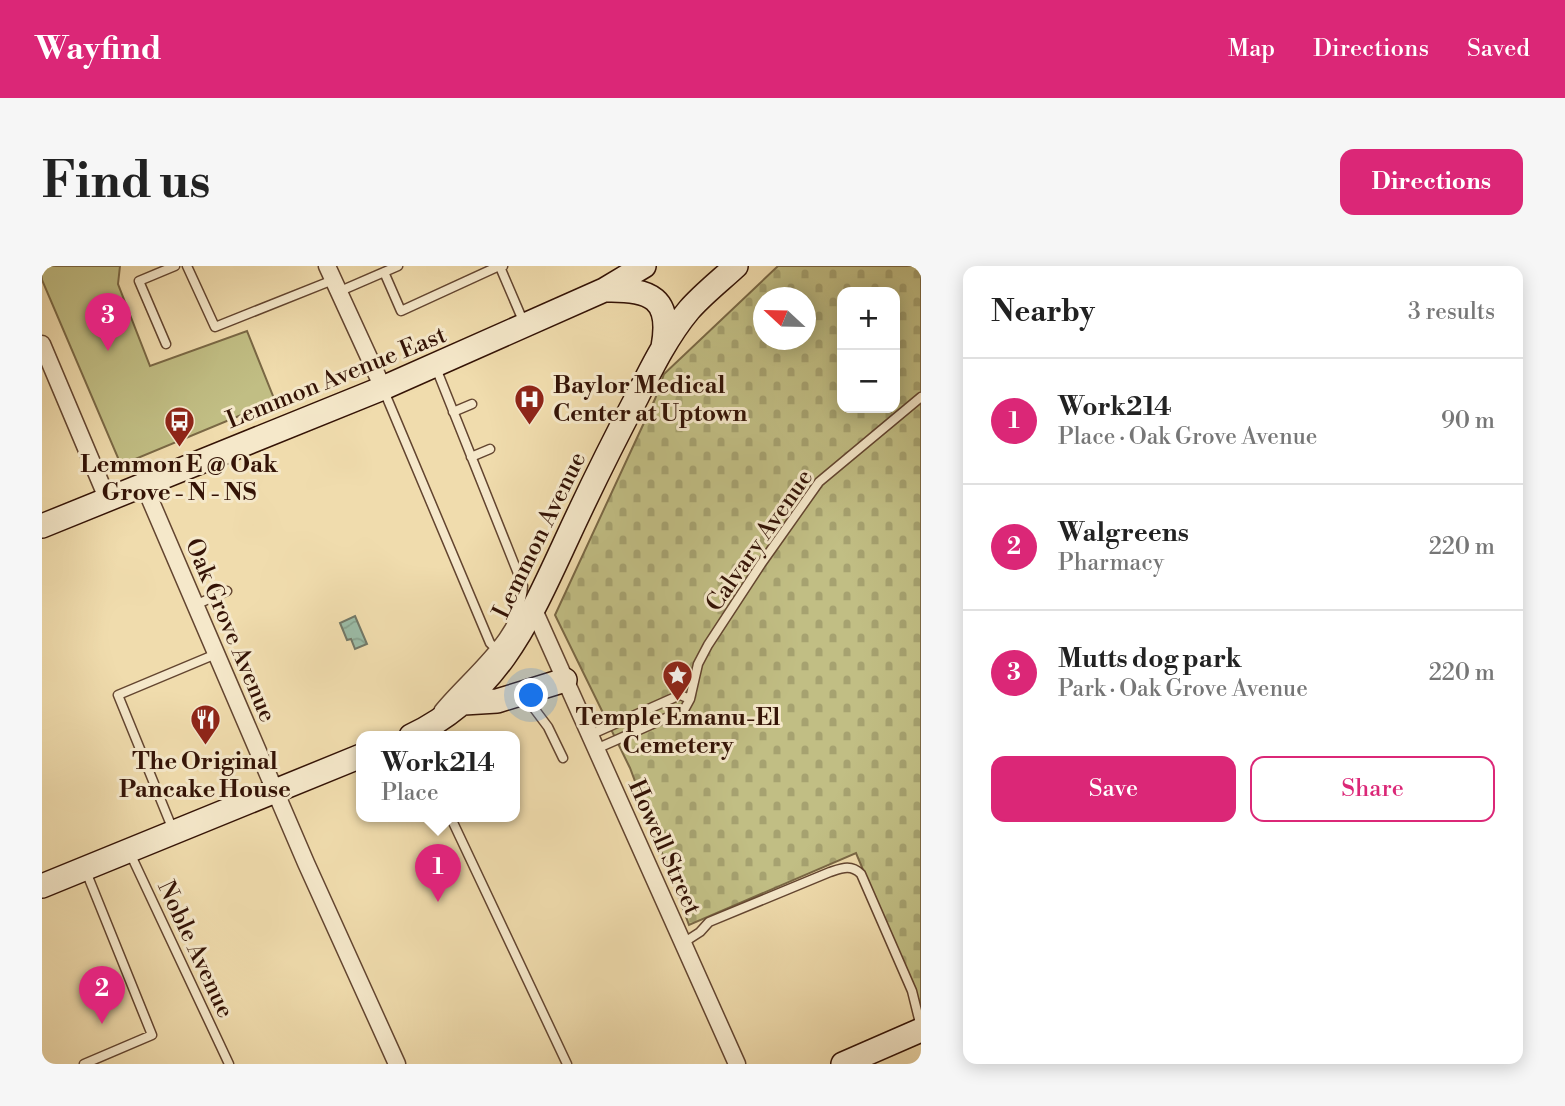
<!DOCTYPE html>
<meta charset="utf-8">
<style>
:root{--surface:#fff;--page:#f6f6f6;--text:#222;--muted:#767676;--line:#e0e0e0;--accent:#db2777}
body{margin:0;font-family:"Libre Bodoni",serif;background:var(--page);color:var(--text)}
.controls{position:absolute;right:21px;top:21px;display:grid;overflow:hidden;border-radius:14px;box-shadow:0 4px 18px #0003}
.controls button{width:63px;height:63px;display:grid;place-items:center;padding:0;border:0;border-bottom:2px solid var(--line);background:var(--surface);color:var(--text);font:35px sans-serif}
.compass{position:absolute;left:711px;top:21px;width:63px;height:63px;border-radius:50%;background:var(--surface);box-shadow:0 4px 18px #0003;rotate:292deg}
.you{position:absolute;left:490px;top:430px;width:24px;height:24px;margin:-18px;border:5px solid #fff;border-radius:50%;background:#1a73e8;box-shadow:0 0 0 10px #1a73e833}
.badge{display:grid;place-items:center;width:46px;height:46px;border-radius:50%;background:var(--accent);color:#fff;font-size:23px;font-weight:700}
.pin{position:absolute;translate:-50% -58px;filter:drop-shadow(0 2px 4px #0008)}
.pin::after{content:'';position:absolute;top:37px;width:24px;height:21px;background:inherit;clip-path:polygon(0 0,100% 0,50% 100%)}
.popup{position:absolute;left:314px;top:465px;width:164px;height:91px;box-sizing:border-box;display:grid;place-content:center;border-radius:14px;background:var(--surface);filter:drop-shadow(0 2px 5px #0005);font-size:23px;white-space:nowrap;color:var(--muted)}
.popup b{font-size:26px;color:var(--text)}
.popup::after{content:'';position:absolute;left:50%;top:100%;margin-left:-14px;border:14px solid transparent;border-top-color:var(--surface)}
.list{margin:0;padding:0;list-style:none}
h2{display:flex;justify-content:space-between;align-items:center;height:91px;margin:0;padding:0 28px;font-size:30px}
h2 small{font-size:23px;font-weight:400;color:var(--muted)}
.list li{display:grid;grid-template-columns:46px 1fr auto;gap:21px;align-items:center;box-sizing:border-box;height:126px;padding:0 28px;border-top:2px solid var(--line)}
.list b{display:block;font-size:26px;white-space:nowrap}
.list p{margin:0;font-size:23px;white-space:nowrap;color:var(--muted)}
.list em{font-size:23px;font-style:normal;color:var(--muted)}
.actions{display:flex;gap:14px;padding:21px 28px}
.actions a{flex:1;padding:16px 0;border:2px solid var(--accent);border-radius:14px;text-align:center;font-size:24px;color:var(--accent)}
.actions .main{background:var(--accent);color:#fff}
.map{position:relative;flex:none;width:879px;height:798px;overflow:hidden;border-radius:14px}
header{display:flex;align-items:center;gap:42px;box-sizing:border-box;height:98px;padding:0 35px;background:var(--accent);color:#fff}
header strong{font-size:33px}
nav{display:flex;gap:38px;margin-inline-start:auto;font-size:24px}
.intro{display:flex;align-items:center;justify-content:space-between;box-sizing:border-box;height:168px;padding:0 42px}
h1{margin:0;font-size:49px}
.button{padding:18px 32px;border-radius:14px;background:var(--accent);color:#fff;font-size:24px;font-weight:700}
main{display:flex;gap:42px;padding:0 42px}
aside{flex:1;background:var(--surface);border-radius:14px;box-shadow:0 4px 18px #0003}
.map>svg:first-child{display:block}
.cemetery{fill:url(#cemetery-stones);stroke:#7a6845;stroke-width:2;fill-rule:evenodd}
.park{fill:#c1be84;stroke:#7a6845;stroke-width:2}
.water{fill:url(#water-waves);stroke:#727867;stroke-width:2}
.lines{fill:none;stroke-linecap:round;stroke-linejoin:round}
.lane-casing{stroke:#634530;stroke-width:11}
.street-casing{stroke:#634530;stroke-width:19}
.secondary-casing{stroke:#341306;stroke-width:26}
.lane{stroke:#f5e8ca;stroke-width:8}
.street{stroke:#f5e8ca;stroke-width:16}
.secondary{stroke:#f5e8ca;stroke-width:23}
.labels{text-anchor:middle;stroke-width:6;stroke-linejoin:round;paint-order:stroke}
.street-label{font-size:24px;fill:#341306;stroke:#f5e8ca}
.poi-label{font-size:24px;font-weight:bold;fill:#341306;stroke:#f5e8ca}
</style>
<header>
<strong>Wayfind</strong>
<nav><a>Map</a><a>Directions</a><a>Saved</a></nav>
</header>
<div class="intro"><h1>Find us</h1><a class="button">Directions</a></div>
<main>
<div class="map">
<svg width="879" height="798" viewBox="0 0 879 798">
<defs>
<pattern id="cemetery-stones" width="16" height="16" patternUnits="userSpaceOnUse" patternTransform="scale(1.75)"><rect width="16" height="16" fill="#c1be84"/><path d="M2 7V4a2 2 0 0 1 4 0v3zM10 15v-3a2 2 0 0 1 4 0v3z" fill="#a6a270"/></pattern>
<pattern id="water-waves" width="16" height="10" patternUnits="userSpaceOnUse" patternTransform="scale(1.75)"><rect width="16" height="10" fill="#9bbca7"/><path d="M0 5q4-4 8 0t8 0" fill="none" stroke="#86a18e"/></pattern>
</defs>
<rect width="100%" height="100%" fill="#f0dcad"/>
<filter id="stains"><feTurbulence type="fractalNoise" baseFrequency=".00286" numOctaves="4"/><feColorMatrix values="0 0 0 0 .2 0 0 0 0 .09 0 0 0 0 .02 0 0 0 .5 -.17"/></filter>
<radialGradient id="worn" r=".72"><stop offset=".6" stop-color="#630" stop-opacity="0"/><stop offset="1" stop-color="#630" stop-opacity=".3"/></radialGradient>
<path class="cemetery" d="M736,0H879V741L814,587L647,659L588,502L513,349L613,133L622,108ZM800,26H853V142H800ZM722,32H764V74H722Z"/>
<path class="park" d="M0,0H78L76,18L108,100L205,65L233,135L79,199L0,14Z"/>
<path class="water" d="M313,350L325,378L313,383L309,373L305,374L298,357Z"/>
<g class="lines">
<defs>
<path id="lane" d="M145,0L173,61L291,14
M461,0L458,1L482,57
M342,6L359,45L457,0
M296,26L356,0
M124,78L97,15L133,0
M394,102L481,320C478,371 426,407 397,443
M342,125L448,377L453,382
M411,146L430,138
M429,191L448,183
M153,339L185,325
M490,427L491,441L506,461L521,492
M548,469L638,429L648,433
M554,483L642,444L648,433L656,398L666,379L719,298L777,216L879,131
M408,550L525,798
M131,564L76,429L174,388
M87,585L187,798
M641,677L658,666L667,656L788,606C800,602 809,598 819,608L870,725L879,761
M42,798L110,769L43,603"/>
<path id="street" d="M285,0L341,122
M0,78L65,232
M101,217L264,597L355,798
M492,344L695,798"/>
<path id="secondary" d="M564,24C609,23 630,32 621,81
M0,260L341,122L562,24L602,0
M422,437L455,435L523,414
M369,470C453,430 485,359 522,279C545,229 569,180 595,131C610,101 626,69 647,44C661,28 679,14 694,0
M0,620L319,490
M801,798L879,764"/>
</defs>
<use href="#lane" class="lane-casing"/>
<use href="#street" class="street-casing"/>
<use href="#secondary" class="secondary-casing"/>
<use href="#lane" class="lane"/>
<use href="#street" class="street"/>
<use href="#secondary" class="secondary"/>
</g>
<defs>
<symbol id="hospital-pin" viewBox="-11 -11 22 30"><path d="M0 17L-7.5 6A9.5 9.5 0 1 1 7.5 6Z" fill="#8f2418" stroke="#f5e8ca"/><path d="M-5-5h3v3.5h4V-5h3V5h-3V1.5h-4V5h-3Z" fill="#fff"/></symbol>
<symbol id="bus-pin" viewBox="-11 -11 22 30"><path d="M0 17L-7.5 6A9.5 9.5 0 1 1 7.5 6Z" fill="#8f2418" stroke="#f5e8ca"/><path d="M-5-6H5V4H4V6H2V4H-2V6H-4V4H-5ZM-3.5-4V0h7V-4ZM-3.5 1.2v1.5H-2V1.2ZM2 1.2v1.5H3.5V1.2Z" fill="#fff"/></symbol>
<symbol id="sight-pin" viewBox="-11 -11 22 30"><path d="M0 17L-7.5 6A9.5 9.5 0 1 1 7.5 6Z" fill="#8f2418" stroke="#f5e8ca"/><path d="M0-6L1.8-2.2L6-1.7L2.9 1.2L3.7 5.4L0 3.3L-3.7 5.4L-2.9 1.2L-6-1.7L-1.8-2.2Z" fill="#fff"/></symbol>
<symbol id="restaurant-pin" viewBox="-11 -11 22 30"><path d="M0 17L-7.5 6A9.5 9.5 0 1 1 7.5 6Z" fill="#8f2418" stroke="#f5e8ca"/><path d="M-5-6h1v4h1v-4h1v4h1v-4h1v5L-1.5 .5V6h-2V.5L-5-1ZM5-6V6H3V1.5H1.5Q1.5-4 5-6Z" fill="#fff"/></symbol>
</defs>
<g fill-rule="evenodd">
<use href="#hospital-pin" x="470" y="116" width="35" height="47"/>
<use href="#bus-pin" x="120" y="138" width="35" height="47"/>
<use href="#sight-pin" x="618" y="392" width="35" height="47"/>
<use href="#restaurant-pin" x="146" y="436" width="35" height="47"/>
</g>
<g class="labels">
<g class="street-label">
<text transform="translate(294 111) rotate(-22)" y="8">Lemmon Avenue East</text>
<text transform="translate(497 269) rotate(-64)" y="8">Lemmon Avenue</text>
<text transform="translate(717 274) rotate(-55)" y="8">Calvary Avenue</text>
<text transform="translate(189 364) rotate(67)" y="8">Oak Grove Avenue</text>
<text transform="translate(623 581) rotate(66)" y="8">Howell Street</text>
<text transform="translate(154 683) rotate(65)" y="8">Noble Avenue</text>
</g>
<g class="poi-label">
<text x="511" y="127" text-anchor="start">Baylor Medical<tspan x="511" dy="28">Center at Uptown</tspan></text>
<text x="137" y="206">Lemmon E @ Oak<tspan x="137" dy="28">Grove - N - NS</tspan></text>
<text x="636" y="459">Temple Emanu-El<tspan x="636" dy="28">Cemetery</tspan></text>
<text x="163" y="503">The Original<tspan x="163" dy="28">Pancake House</tspan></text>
</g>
</g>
<rect width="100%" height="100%" filter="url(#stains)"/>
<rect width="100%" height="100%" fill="url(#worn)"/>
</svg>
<div class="controls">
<button>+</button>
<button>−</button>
</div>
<svg class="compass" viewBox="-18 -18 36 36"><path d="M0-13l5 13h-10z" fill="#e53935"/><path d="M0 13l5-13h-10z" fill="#767676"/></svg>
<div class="you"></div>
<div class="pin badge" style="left:396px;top:636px">1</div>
<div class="popup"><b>Work214</b>Place</div>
<div class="pin badge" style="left:60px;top:758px">2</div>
<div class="pin badge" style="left:66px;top:85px">3</div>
</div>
<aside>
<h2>Nearby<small>3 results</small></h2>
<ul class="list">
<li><span class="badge">1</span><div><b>Work214</b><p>Place · Oak Grove Avenue</p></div><em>90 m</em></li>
<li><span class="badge">2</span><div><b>Walgreens</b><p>Pharmacy</p></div><em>220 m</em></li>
<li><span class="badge">3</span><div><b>Mutts dog park</b><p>Park · Oak Grove Avenue</p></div><em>220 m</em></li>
</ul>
<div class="actions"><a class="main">Save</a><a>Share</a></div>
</aside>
</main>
